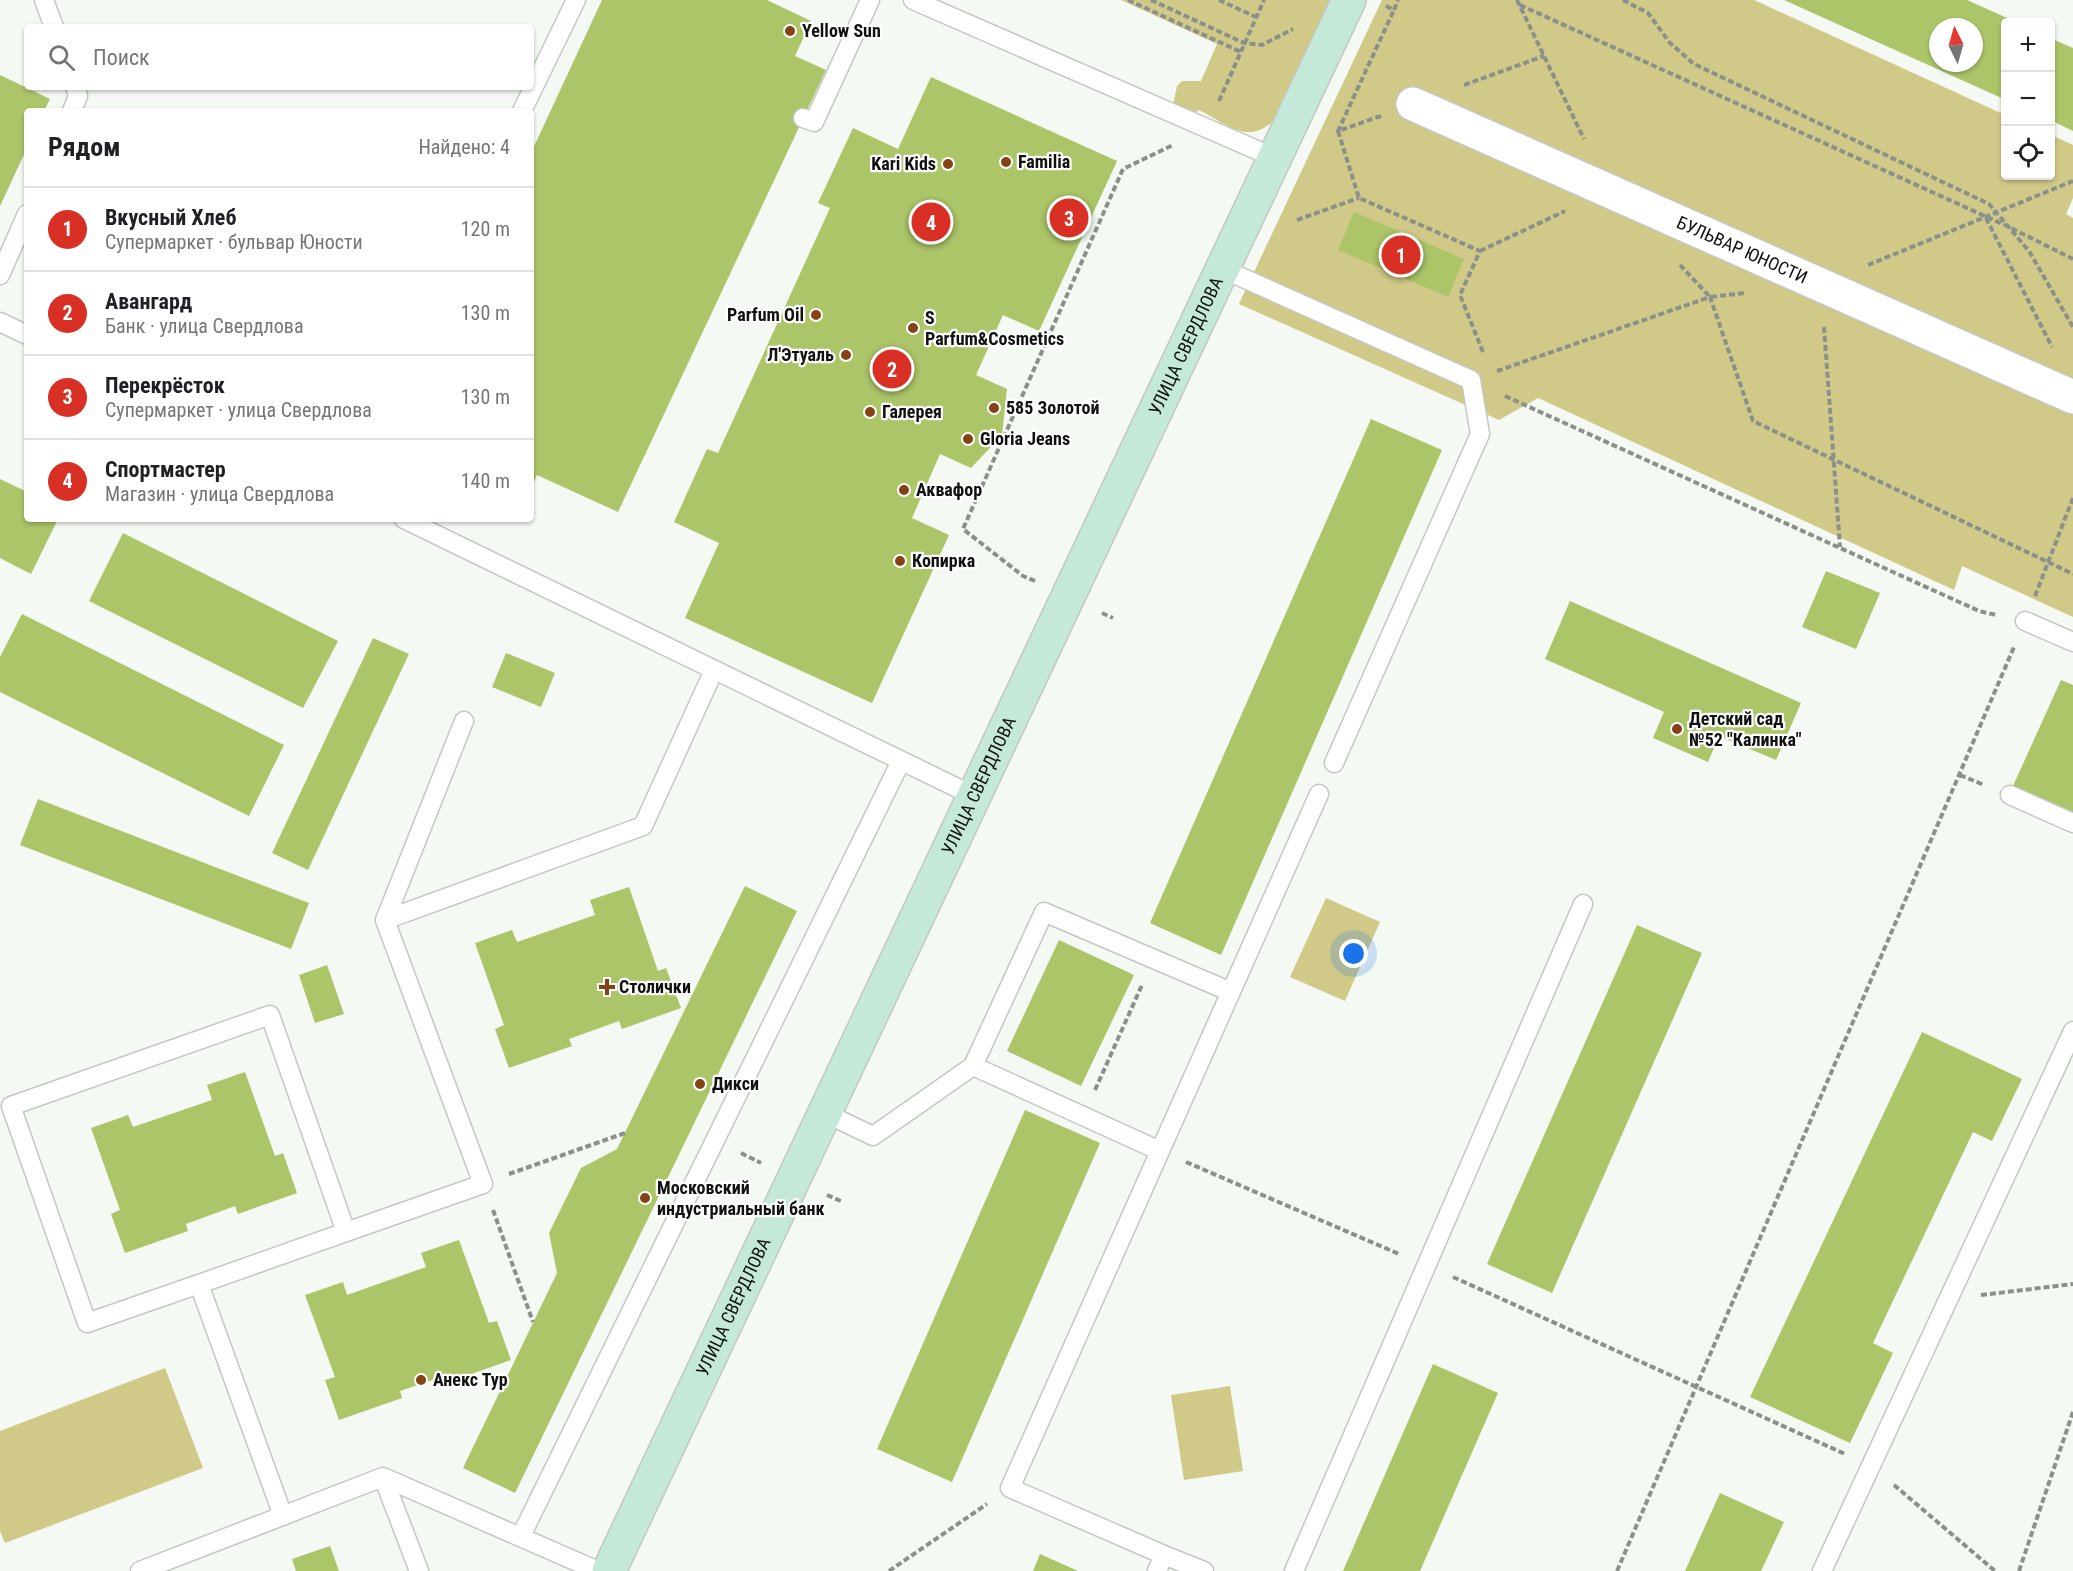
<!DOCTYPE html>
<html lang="ru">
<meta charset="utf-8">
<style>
:root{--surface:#fff;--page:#f2f2f2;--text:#202124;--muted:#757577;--line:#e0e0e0;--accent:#d93025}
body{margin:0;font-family:"Roboto Condensed",sans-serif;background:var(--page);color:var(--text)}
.controls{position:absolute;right:18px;top:18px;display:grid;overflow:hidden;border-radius:6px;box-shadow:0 2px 4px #0004}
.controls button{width:54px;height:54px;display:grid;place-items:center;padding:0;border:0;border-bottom:2px solid var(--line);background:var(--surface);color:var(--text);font:30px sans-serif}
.compass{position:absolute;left:1929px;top:18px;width:54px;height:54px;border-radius:50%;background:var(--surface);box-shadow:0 2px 4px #0004;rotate:355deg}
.you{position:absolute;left:1354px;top:954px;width:21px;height:21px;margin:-15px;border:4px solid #fff;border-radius:50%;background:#1a73e8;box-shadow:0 0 0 9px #1a73e833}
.badge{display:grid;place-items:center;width:39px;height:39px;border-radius:50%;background:var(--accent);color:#fff;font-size:20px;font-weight:700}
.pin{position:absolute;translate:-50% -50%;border:3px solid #fff;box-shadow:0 2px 6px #0006}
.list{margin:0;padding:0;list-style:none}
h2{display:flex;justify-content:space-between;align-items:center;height:78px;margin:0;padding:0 24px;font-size:26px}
h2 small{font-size:20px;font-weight:400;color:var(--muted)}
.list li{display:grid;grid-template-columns:39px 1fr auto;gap:18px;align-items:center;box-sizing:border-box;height:84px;padding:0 24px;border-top:2px solid var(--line)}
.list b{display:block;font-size:22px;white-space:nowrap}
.list p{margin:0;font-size:20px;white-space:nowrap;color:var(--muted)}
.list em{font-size:20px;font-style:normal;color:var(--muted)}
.icon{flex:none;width:33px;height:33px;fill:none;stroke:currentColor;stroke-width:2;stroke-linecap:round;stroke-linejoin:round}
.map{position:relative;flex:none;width:2073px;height:1571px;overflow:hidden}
.search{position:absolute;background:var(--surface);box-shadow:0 2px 4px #0004;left:24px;top:24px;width:510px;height:66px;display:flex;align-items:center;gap:15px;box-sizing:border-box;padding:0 21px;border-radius:6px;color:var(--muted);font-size:22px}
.panel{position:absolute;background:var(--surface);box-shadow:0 2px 4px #0004;left:24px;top:108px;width:510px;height:414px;border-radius:6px}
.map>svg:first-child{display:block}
.green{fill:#d0c988}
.building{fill:#acc569;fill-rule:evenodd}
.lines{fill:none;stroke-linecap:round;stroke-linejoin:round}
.lane-casing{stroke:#c3c8c2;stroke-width:21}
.street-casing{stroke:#c3c8c2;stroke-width:36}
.secondary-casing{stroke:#c3c8c2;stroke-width:36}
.path{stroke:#8c908b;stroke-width:4;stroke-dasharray:6 3;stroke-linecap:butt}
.lane{stroke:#fff;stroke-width:18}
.street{stroke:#fff;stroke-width:33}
.secondary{stroke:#c5e9d8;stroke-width:33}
.poi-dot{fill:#854117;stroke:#fff;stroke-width:2}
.labels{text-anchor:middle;stroke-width:4.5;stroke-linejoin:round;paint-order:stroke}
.poi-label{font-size:18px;font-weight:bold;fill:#101210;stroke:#fff;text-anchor:start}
.street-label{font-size:18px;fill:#101210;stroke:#fff}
</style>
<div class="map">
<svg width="2073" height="1571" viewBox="0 0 2073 1571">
<rect width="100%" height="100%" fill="#f4f9f3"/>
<path class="green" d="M1121,0H1330L1272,122C1247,145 1225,123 1199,110L1193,115L1173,105L1177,86L1182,81H1201L1217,44Z
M1382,0H1754L2005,115L2006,176H2050L2051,135L2073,145V198L2066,214L2073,218V617L1962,566L1954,590L1538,398L1499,420L1239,304Z
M1326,898L1380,922L1345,1001L1290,977Z
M165,1368L203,1468L5,1543L0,1531V1431Z
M1230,1386L1243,1471L1184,1480L1171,1395Z"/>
<path class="building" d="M602,0H767L811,21L795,56L826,70L618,512L537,475L531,489V153Z
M1784,0H1967L2016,22H2006V100ZM1938,27H1974V63H1938Z
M2050,38L2073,48V131L2050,120Z
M0,75L50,99L44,111H27V148L0,206Z
M931,77L1117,161L1039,331L1003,315L976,375L1007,389L1002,435L971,468L940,454L912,518L949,535L872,703L685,618L719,543L674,522L707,449L718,453L830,208L818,203L853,128L898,149Z
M1354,212L1464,259L1448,297L1338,250Z
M1371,419L1442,450L1221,955L1150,923Z
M0,479L27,492V519H58L31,574L0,558Z
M123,533L338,641L303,708L89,601Z
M1826,571L1880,593L1856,649L1802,627Z
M1570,601L1801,703L1776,760L1719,736L1708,762L1653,738L1664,712L1545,659Z
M22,614L284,745L249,816L0,692V657Z
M373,638L409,654L308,870L272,853Z
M506,653L555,673L541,707L492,687Z
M2061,680L2073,685V813L2013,786Z
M38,799L309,903L291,949L20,845Z
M745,886L797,911L515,1493L463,1468L557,1273L549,1233L581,1168L617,1149Z
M629,887L658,971L666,968L681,1008L622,1029L619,1021L569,1039L572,1046L509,1068L495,1029L504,1025L475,943L512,930L517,942L595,915L590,900Z
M1637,925L1702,953L1552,1293L1487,1264Z
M1059,940L1134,975L1081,1086L1007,1051Z
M327,965L344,1014L315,1023L299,975Z
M1922,1032L2022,1079L1992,1141L1973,1132L1873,1343L1893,1353L1850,1443L1750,1397Z
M245,1072L275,1156L283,1153L297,1193L238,1214L235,1206L186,1224L188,1231L125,1253L111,1214L120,1210L91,1128L128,1115L133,1127L212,1100L207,1085Z
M1025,1110L1100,1143L952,1482L877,1449Z
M459,1240L489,1323L497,1321L511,1360L452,1381L450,1374L400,1391L402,1398L339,1420L325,1380L335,1377L305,1295L343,1282L347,1295L426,1267L421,1253Z
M1433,1364L1498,1393L1420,1571H1343Z
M1720,1493L1784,1522L1761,1571H1685Z
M330,1546L339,1571H296L292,1559Z
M1040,1554L1078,1571H1033Z"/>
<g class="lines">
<defs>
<path id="lane" d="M44,0L54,27
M913,0L1275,158
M72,111L78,96L75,87
M522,111L576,0
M803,118L814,122L870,0
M1223,269L1471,380L1480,434L1334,763
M0,275L27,214
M0,322L27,335
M404,519L974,796
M2025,621L2073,642
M2010,795L2073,823
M385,920L464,721
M973,1066L1044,912L1231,992
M825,1113L873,1136L973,1066L1160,1151
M346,1232L483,1184L385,920L643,826L714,670
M199,1284L346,1232L270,1015L11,1106L87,1323L199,1284L283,1516
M383,1477L419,1571
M521,1536L901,761
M1164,1555L1010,1488L1319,794
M140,1571L383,1477L598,1571
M1157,1571L1164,1555L1204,1571
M1294,1571L1583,904
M1822,1571L2073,1031"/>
<g id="street">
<path id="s1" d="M1413,104L2073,397"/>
</g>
<g id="secondary">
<path id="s2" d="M609,1571L1349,0"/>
</g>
</defs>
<use href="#lane" class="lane-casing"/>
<use href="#street" class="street-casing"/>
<use href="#secondary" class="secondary-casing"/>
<path class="path" d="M1128,0L1241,52
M1151,0L1244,43L1262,45L1293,29
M1219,0L1256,17
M1517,0L1584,139
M1623,0L1648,13L1670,43L1694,64L1989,204L2029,251L2073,327
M1520,5L2009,227L2073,259
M1386,6L1394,10L1398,0
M1464,85L1544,56
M1219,101L1264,0
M1381,116L1338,131L1394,10
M1338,131L1359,198L1480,251L1460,295L1483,352
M1986,218L2052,347
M1297,220L1359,198
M1480,251L1565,211
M1680,265L1710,297L1745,293
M1868,265L2073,181
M1824,327L1840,547
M1497,371L1710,297L1753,421L2073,574
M1505,396L1979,611L1996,615
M1035,581L1023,576L963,529L1123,169L1173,145
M2035,596L2073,498
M1102,613L1113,618
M1960,775L1984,785
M1095,1090L1142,985
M741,1153L761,1163
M1186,1162L1399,1254
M509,1174L625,1133
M827,1195L843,1202
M493,1210L533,1322
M1453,1277L1845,1454
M1981,1295L2073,1284
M1894,1485L1995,1571
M889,1571L987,1504
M1617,1571L2014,647
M2019,1571L2073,1412"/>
<use href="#lane" class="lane"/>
<use href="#street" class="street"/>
<use href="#secondary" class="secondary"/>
</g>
<g class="poi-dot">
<circle cx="790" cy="31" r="6"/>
<circle cx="1006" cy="162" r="6"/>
<circle cx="948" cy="164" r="6"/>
<circle cx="816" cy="315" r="6"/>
<circle cx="913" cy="328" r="6"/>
<circle cx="846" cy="355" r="6"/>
<circle cx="994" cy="408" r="6"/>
<circle cx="870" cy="412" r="6"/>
<circle cx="968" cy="439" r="6"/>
<circle cx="904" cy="490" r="6"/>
<circle cx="900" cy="561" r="6"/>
<circle cx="1677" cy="729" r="6"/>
<path d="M604 978h6v6h6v6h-6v6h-6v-6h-6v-6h6z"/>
<circle cx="700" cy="1084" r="6"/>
<circle cx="645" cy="1198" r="6"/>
<circle cx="421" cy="1380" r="6"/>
</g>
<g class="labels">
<g class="poi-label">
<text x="802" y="37">Yellow Sun</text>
<text x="1018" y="168">Familia</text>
<text x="936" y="170" text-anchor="end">Kari Kids</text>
<text x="804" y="321" text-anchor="end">Parfum Oil</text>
<text x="925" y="324">S<tspan x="925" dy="21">Parfum&amp;Cosmetics</tspan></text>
<text x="834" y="361" text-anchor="end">Л'Этуаль</text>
<text x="1006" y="414">585 Золотой</text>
<text x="882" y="418">Галерея</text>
<text x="980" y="445">Gloria Jeans</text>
<text x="916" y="496">Аквафор</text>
<text x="912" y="567">Копирка</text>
<text x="1689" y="725">Детский сад<tspan x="1689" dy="21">№52 "Калинка"</tspan></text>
<text x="619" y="993">Столички</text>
<text x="712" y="1090">Дикси</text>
<text x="657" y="1194">Московский<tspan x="657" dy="21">индустриальный банк</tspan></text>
<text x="433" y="1386">Анекс Тур</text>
</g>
<g class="street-label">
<text dy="6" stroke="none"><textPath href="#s1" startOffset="360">БУЛЬВАР ЮНОСТИ</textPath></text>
<text dy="6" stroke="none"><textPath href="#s2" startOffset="1354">УЛИЦА СВЕРДЛОВА</textPath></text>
<text dy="6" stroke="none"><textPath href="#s2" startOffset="868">УЛИЦА СВЕРДЛОВА</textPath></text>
<text dy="6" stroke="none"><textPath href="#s2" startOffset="292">УЛИЦА СВЕРДЛОВА</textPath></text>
</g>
</g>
</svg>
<div class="controls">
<button>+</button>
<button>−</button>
<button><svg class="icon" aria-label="locate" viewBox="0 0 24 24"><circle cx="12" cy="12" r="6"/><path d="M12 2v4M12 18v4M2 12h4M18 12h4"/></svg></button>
</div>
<svg class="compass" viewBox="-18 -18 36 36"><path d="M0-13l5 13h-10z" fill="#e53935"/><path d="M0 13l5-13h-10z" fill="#757577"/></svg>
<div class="you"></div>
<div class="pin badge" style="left:1401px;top:255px">1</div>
<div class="pin badge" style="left:892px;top:369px">2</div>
<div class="pin badge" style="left:1069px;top:218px">3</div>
<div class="pin badge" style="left:931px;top:222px">4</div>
<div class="search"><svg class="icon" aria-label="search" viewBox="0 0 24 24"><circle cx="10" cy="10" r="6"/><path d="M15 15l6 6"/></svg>Поиск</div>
<section class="panel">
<h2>Рядом<small>Найдено: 4</small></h2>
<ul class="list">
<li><span class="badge">1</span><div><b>Вкусный Хлеб</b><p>Супермаркет · бульвар Юности</p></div><em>120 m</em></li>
<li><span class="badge">2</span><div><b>Авангард</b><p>Банк · улица Свердлова</p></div><em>130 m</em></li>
<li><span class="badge">3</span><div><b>Перекрёсток</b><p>Супермаркет · улица Свердлова</p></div><em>130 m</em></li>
<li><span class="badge">4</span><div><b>Спортмастер</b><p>Магазин · улица Свердлова</p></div><em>140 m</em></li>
</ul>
</section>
</div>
